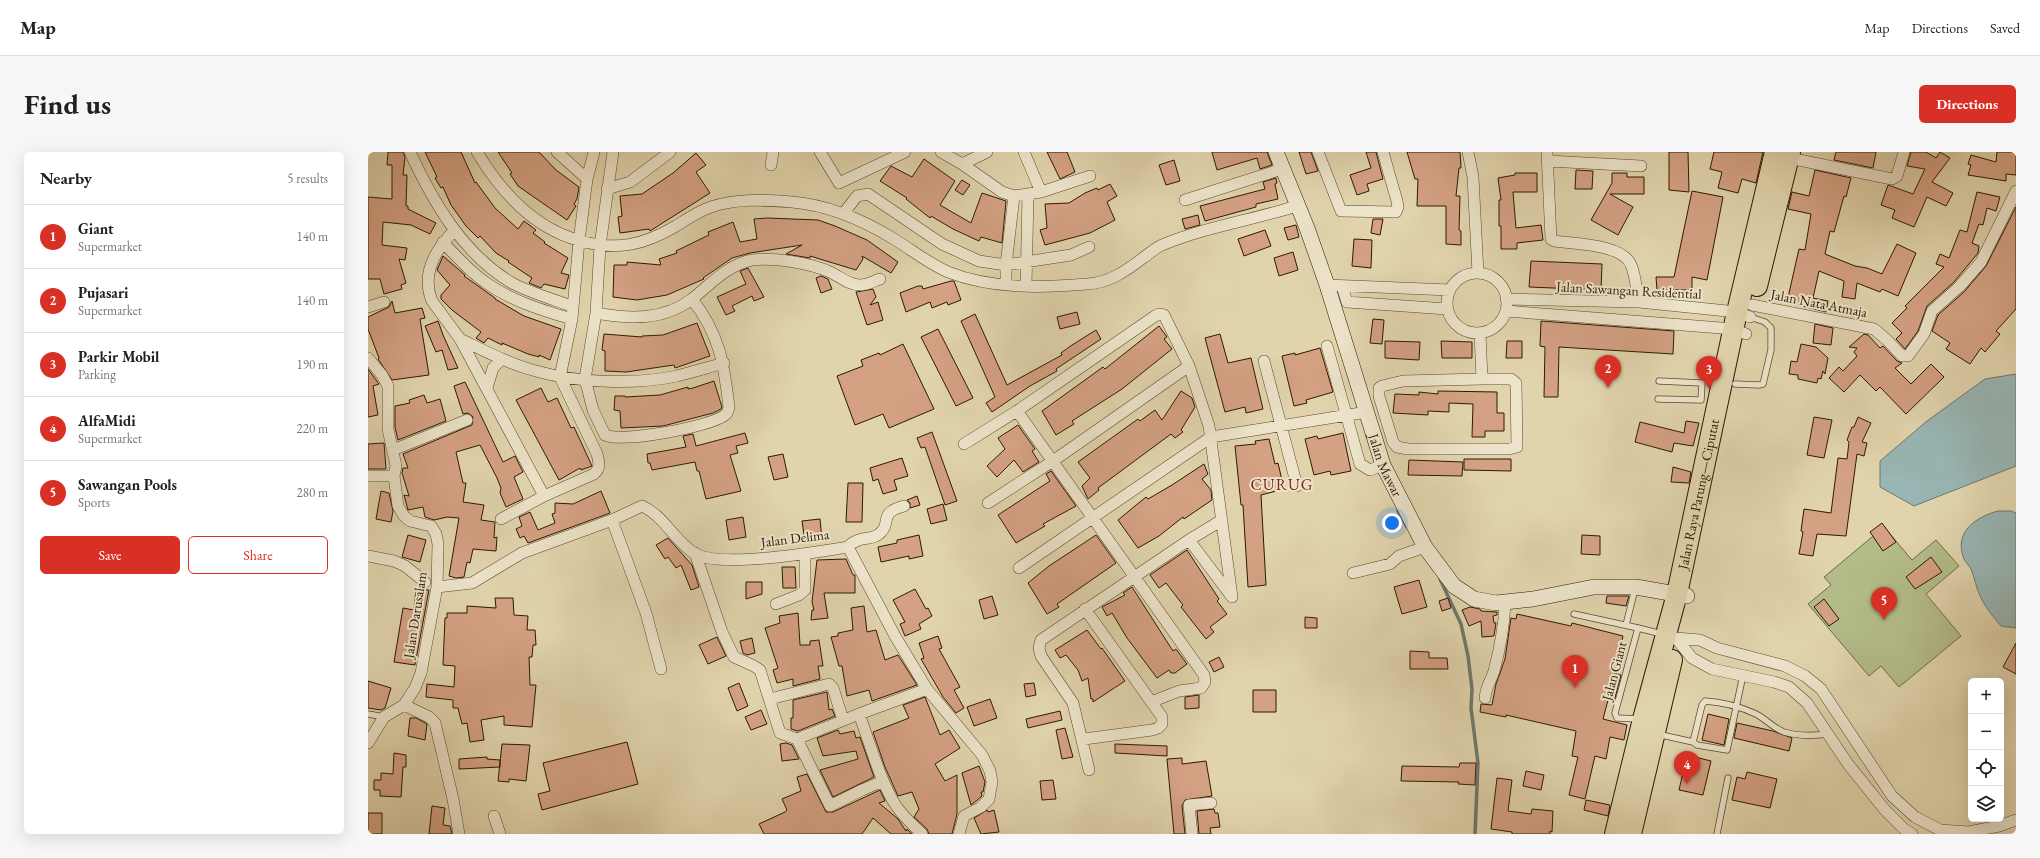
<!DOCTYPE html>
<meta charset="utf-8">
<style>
:root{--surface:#fff;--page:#f6f6f6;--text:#202124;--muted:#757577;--line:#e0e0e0;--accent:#d93025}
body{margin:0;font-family:"EB Garamond",serif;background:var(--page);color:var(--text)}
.controls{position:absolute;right:12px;bottom:12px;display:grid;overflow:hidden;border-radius:6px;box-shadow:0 4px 16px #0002}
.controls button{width:36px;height:36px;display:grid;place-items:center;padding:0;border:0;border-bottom:1px solid var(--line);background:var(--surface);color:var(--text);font:20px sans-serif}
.you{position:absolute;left:1024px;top:371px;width:14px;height:14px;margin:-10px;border:3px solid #fff;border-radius:50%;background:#1a73e8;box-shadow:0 0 0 6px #1a73e833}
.badge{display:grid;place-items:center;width:26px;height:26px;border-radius:50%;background:var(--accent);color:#fff;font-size:13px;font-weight:700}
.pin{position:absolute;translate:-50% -33px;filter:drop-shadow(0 1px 2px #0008)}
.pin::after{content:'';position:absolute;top:21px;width:14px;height:12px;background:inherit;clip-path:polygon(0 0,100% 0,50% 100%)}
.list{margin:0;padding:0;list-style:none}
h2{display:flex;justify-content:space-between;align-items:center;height:52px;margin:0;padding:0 16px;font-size:17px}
h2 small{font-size:13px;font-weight:400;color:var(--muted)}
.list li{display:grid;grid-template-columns:26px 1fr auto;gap:12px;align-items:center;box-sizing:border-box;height:64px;padding:0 16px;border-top:1px solid var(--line)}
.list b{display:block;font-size:15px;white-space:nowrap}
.list p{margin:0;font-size:13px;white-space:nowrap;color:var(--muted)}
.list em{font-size:13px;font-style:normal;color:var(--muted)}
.actions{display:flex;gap:8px;padding:12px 16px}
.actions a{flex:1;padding:9px 0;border:1px solid var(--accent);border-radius:6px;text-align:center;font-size:14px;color:var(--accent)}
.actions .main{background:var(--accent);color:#fff}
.icon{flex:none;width:22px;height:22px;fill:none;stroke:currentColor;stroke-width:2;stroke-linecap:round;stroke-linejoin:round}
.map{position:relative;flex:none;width:1648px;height:682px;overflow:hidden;border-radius:6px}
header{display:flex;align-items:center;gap:24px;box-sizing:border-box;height:56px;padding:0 20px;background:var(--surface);border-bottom:1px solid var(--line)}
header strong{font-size:19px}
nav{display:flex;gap:22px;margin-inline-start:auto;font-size:14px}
.intro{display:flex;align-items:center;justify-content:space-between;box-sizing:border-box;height:96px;padding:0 24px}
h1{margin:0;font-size:28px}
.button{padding:10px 18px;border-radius:6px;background:var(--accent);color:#fff;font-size:14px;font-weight:700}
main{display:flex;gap:24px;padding:0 24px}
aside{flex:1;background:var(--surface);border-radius:6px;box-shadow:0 4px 16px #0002}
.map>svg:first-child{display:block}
.garden{fill:#b3bc89;stroke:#706b46}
.water{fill:#98b6b4;stroke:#6d786d}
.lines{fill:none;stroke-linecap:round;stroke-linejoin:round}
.stream{stroke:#6d786d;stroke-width:3.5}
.building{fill:#d4a183;stroke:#2c1a02}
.lane-casing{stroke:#59482d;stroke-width:7}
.street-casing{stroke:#59482d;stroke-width:12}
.secondary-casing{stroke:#2c1a02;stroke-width:16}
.highway-casing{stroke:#2c1a02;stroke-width:22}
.lane{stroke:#ece3ca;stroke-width:5.5}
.street{stroke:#ece3ca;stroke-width:11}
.secondary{stroke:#ece3ca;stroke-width:15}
.highway{stroke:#e1d4ad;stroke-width:20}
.labels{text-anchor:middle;stroke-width:4;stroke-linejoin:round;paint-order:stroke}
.street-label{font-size:14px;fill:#2c1a02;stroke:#ece3ca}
.quarter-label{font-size:16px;letter-spacing:1px;fill:#7a1f14;stroke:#ece3ca}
</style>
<header>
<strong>Map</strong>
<nav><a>Map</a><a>Directions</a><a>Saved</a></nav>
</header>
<div class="intro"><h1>Find us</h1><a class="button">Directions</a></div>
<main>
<aside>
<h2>Nearby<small>5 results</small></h2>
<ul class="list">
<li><span class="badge">1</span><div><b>Giant</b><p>Supermarket</p></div><em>140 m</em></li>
<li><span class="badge">2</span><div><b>Pujasari</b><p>Supermarket</p></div><em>140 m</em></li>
<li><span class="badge">3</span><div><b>Parkir Mobil</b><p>Parking</p></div><em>190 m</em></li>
<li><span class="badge">4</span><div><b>AlfaMidi</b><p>Supermarket</p></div><em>220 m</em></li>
<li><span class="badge">5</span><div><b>Sawangan Pools</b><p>Sports</p></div><em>280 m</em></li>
</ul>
<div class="actions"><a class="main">Save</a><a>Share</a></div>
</aside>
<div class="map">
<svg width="1648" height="682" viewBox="0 0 1648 682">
<rect width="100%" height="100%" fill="#e1d4ad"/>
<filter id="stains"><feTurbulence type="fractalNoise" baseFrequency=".005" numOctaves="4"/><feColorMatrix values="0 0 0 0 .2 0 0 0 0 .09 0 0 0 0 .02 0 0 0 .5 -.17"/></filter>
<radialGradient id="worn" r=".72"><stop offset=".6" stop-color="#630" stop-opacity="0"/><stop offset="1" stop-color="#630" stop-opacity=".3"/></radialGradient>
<path class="garden" d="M1516,375L1544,408L1568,388L1591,414L1558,442L1593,484L1531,535L1513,514L1501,524L1440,452L1463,433L1456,425Z"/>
<path class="water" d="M1648,222V314L1546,354L1512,335V309L1559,269L1617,227Z
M1630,359H1643L1648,361V476L1633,474C1626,466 1618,456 1613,446C1608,437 1607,426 1603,417C1601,413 1597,410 1596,407C1585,380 1608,365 1630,359Z"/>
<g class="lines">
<path class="stream" d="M1030,359L1039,375
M1072,427L1093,472L1100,504L1104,537L1103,556L1110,611L1107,682"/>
</g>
<path class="building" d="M20,0H35L37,5L35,23H39L38,54H40V57L68,71L62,82L43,73L15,70L14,93L39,96L37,108L31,107L38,131L33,133L34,137L16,142L12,127H0V45L24,47V13H19Z
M57,0H93L107,31L108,30L127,56L150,77L156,69L168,78L165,81L177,90L176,91L200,106L193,121L201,123L197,137L176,132L173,136L161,131L164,126L140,110L141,109L128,101L112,84L110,86L98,74L83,53L75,35L73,36L67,26L69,25Z
M130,0H171L188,18L211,35L209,47L206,52L208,54L199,68L150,34L142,22L144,21Z
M679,0H699L707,20L692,27Z
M844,0H899L904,13L892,17L889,6L849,18Z
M931,0H943L950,19L938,22Z
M998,0H1008L1015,27L999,32L1001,39L989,43L982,23L1003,16Z
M1039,0H1092L1093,16H1091L1088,44H1092L1091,78L1093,79V93L1078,92V54H1049L1050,27H1047Z
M1301,0H1320L1321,40L1301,38Z
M1346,0H1395L1388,31L1374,27L1370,41L1350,36L1354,20L1342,17Z
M1468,0H1508L1505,16L1466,8Z
M1543,0H1558L1568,6L1572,0L1582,6L1564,30L1585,41L1578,54L1559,45L1546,75L1524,66L1527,58L1513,53L1520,33L1545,42L1557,17L1539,14Z
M1629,0H1648V23L1638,22V29L1600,23L1603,13L1600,12L1603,3L1628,10Z
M328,1L338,13L328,20L342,41L282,79L281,77L252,81L250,65L254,64L252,44L274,42L305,21Z
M556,7L587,29L572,53L603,71L614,41L638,49L634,91L613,85L611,89L585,77L563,64L562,66L538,47L539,46L512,29L523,14L544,25Z
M806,8L812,29L798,33L791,13Z
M1208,18L1225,19L1224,37H1207Z
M1447,18L1483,26L1478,45L1476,44L1466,80L1462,79L1457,102L1487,114L1499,116L1514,122L1529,92L1548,101L1530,144L1514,137L1512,140L1489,131L1487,147L1474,145L1476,129L1451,119L1445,146L1460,149L1458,160L1419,150L1431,97L1437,98L1443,62L1420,57L1424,40L1441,44Z
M1147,21H1169V40H1145L1148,76L1173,73L1175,88L1149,91V97H1133V74H1131V48H1133L1130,26L1147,23Z
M1244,21H1259V25H1276V42H1242L1265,55L1250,83L1223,68L1244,31Z
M908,26L909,31L907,32L910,47L888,52V55L837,69L832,54L897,37L895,30Z
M594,28L602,33L595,43L587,38Z
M742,32L749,44L739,50L747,68L722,81L677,93L672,78L679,76L677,52L701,51L717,41L729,36L730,38Z
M1324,39L1355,45L1339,128L1324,125V138H1289L1288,125H1306Z
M1609,40L1632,45L1628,59L1619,56L1615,73L1611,72L1604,91L1611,94L1610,101L1586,130L1559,154L1550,179L1537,197L1528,187L1534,181L1524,171L1539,156L1537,154L1576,115L1568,112L1572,102L1581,106L1592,78L1599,80Z
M1648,55V157L1628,179L1632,182L1617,200L1613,196L1602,212L1578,197L1582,191L1564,179L1570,163L1596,140L1618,114Z
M830,63L832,73L817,77L814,67Z
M399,66L450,68L467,74L499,88L530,110L523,121L494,104L495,107L488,118L442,104V106L418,102L434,93L382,101L364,106L335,126L336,127L299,143L269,148L245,145L246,113H259V110L293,113L291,107L309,101L308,99L341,83L340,80L365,70L372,90L389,87L386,67Z
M1005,67H1015L1012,83L1003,81Z
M928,73L931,85L920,88L916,76Z
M897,78L903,94L876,104L870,87Z
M986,87L1004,88L1003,116L984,114Z
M925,100L930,118L911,124L906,106Z
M75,104L97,123L96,124L127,146V147L156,164L193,177L182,208L171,203V205L160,202L134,191V193L120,186L116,191L108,186L113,180L84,158L73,147V143L82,133L69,118Z
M1163,109L1234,112L1233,138L1161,135Z
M380,116L396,145L386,149L384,144L364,154L367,159L358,163L349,145L378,132L372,119Z
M453,124L460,127L464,137L453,141L448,126Z
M583,129H586L593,148L580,153L579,150L564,156L562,150L538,160L532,141L550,134H554L555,137Z
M505,137L508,145L502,153L510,150L515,168L499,173L488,140Z
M24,149L27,161L54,156L57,166L52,167L61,223L24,228L10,207L11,206L0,177V165L21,155Z
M709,160L712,172L692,177L689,165Z
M607,162L639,233L694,203L693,201L701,195L728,178L733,187L688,217L689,219L662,234L624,260L618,251L627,245L593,169Z
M1005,167L1016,168L1014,192L1002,191Z
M70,169L75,183L90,216L80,218L74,198L68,200L57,174Z
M1173,169L1306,179L1305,202L1191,195L1190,245H1176L1177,195L1172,194Z
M329,171L342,204L307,216L306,213L258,220L237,219V199L234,198L236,182L274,185V184L295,183Z
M1447,172L1465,176L1463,193L1445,191Z
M791,174L799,185L796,187L804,197L754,237L704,269L706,272L688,283L674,259L735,215L737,217Z
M570,177L605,246L588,254L553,185Z
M852,182L860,211L883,206L895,257L878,261L877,255L857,260L837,186Z
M1496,182L1500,183L1512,196L1515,194L1529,209L1534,211L1527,216L1543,232L1563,212L1576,225L1538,262L1512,235L1508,239L1492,223L1476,240L1461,226L1471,215L1475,219L1489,204L1486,200L1489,196L1481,195Z
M1017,189L1052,190L1051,208L1017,206Z
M1073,189L1104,190V206H1074Z
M1139,189H1154V206H1138Z
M535,192L566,257L521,276L515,262L487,273L469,224L495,214L493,208L511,201L512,203Z
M1433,192L1448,195L1460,206L1457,222L1455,219L1453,227L1450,226L1449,231L1430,227V223L1421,222L1423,209L1429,210Z
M952,196L965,240L938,248L939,251L926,254L914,204L927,201V203Z
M0,217L11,232L5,234L10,263L0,265Z
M346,229L354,255L353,257L345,261L295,274L253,276L252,259L246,258L247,244H257V245L292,243L320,235V237L325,236Z
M97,230L135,310L147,304L155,320L146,325L155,347L138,355L132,341L133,336L129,326L112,293L88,300L95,331H98L95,350L116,353L113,368L127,370L126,386L129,385L128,399L105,397L102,411L99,410L96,425L88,426L81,424L91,366L79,365L66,368L57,365L55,355L40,358L36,343L41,344L34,321L35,316H40L35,302L104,273L105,265L100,261L95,262L86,234Z
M173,236L180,250L189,246L203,276L206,275L224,314L213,318L212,316L191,328L148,248Z
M813,239L824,246L827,255L813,278L815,280L807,286L803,282L730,336L731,338L720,347L714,334L722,326L710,310L770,267L772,269L787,258L794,268Z
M1070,239L1129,240V261H1136V279H1117V285H1104L1105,252L1081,251V260L1060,259V263L1025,261L1027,242L1051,243V240L1070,242Z
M56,243L59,251L72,247L78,269L30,288L27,275V254L42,251L41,248Z
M1446,265L1464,268L1456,306L1439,303Z
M1490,265L1503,271L1494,290L1499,291L1496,304L1489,302L1478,384L1449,382L1445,404L1431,402L1435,380L1433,379L1436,357L1463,361L1470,306L1479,307L1481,290L1479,288L1484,275H1486Z
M1318,269L1331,271L1325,294L1306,291L1304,300L1267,290L1272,270L1316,281Z
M650,273L667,297L664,299L671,310L655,320L646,308L629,325L619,314L637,297L630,286Z
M564,280L589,349L577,353L557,295L553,296L549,286Z
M377,281L380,291L368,294L370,301L362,303L373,339L338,347L331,319H329L327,310L284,318L282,311H280L279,302L318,295L315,284L325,282L328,294Z
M975,281L983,319L963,323L962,319L946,323L937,287L949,284L950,287Z
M901,287L907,312L910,311L916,337L893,343L898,433L880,435L875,353H873L867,294L888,292L887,289Z
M16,291L18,317H0V292Z
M415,302L420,325L406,328L400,305Z
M534,306L540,324L526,328L529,338L515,342L510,327L505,329L502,316Z
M1096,307H1143V319L1096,318Z
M1041,308L1095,310L1094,324L1040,323Z
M836,312L840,322L834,327L843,338L844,348L816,367L815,365L791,384L770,396L750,368L778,345L780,347L804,333Z
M1305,315L1323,320L1321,331L1303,330Z
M683,319L708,354L675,372L677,374L648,391L630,363L682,329L678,322Z
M480,331H495L494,370H478Z
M13,339L21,341L25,359L23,370L8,367Z
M233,339L242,361L160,391L156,384L152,386L148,377L154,374L151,365L162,360L170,378L187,371L184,362L187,361V351L205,352Z
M549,344L552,353L542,356V351L539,348Z
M575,352L579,368L563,372L559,357Z
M375,365L378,385L361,388L358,368Z
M452,367L454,388L437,390L434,369Z
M1514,371L1528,390L1515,399L1502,380Z
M40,383L58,388L52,410L34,405Z
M551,383L555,404L541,407V404L513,410L510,395L529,391V388Z
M728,383L748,411L689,452L691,455L679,462L660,431L681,414Z
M1214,383L1232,384V403L1213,402Z
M300,386L324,413L331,435L323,438L313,413L308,416L300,405L297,407L288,393Z
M819,398L851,447L849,449L859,462L842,475L846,480L838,487L813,455L815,453L798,431L791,436L782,423Z
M1563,405L1574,420L1547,437L1538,425Z
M478,407L485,423H487V441H456L460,466L443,468L444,458H446L444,450L449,408Z
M414,415H427L428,436H415Z
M1051,428L1059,455L1034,462L1026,435Z
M378,430H394V442L378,447Z
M764,435L805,499L808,497L819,512L807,521H803L801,518L789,526L759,486L744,461L739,464L734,455L757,443L755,441Z
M48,437L61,438L47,513L26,510L35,456L46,458Z
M547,437L558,457L560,456L564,464L551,472L553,477L537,484L532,472L537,470L525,448Z
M624,444L630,463L616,467L611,448Z
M1239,444H1261L1258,454L1238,451Z
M127,446H145L146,463L160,464L159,478H167L168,493H165L164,505H161L162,533H168L164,575L136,573V564L113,568L116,588L102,590L99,571L94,572L90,556H85V548L58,545L59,532L86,535L87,514L75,513L77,466H79V461H99V454L128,456Z
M1080,446L1083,456L1074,459L1071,449Z
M1456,447L1471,467L1461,474L1446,455Z
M496,454L499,480L508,478L517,508L530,503L549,533L504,549L501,538L479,544L474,514H471L463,485L470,484V481L485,478L483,456Z
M1102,455L1112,457L1113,459L1129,460V463L1125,464L1126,471H1128L1126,484L1114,485L1113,469L1101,474L1094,458Z
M430,461L432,493H442V489L451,488L455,514H450L452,527L425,534V527L409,531L405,518L410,516L397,476L412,471L411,464Z
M1149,462L1203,474L1204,471L1255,484L1246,521L1253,523L1246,550L1240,548L1235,567L1259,573L1256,588L1242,585L1238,607L1227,604L1217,647L1201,643L1210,605L1204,604L1208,579L1138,563V565L1112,560L1113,552L1124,553L1128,532L1137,507L1143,466L1148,467Z
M937,465L949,466V476H937Z
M719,478L733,497L734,496L757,529L725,550V547H723L720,526L714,529L710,518L698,503L692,506L687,498Z
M570,484L574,496L571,497L592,535L586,538L596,556L588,561L575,545L553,507L556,506L551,491Z
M349,485L358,504L340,512L331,493Z
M384,486L387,501L379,503L375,501L372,489Z
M1648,491V522L1635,515Z
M1042,499L1061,500V506H1079L1080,517H1042Z
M851,505L856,515L846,520L841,510Z
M0,529L23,536L17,556L13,558L0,556Z
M371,531L380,554L369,559L360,536Z
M666,531L668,543L658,545L656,532Z
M885,538H908V560H885Z
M459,540L461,558L464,557L467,564L430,579L423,577V566H425V548Z
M831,543V556L817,557V545Z
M557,545L572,583L581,578L592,596L567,612L577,629L589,623V662L584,682H561L559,677L546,665L551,657L544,640L530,644L517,615L505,580L541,566L535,553Z
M622,547L629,566L606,574L599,555Z
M393,558L399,572L383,578L377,565Z
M692,559L694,568L660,576L658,567Z
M1340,562L1361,567L1356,593L1334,588Z
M42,566H48L59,572L57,588L40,584Z
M1369,571L1405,579L1424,586L1421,599L1366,586Z
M697,576L705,605L694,607L688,578Z
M470,578L472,582L486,579L488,586L492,585L506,625L465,645L452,618L490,607L488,599L455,604L449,586Z
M259,590L270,632L174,658L170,642L182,639L175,611Z
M418,591L424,593L431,607L414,609L412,592Z
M134,592L162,593L158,629L141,627V630L130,629Z
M747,592L799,594V604L747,601Z
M26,601L38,603V615H35L33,645L12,644V638H6V628H13V621L25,622Z
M1319,603L1343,609L1335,643L1311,638Z
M119,605V607L132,608V615L91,617V607Z
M814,606V612L838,609L844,644L817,648L814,654L817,682H806L799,607Z
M1092,611H1108L1107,633L1090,632L1091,630L1033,629L1034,614L1091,615Z
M611,614L617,630L615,640H613L614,644L603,653L594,621Z
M1158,619L1176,623L1173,638L1155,634Z
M1379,620L1409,627L1402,656L1364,648L1369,625L1377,627Z
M439,622L458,660H465L512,638L517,649L511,651L530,667L538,679L539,677L544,682H523L505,666L494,682H396L391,672L417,660L419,658L414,647L433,639L429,625Z
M1129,626L1144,628L1140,659L1163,662L1164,657L1185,659L1184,680L1182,679V682H1144V680L1123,677Z
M685,628L688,647L674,648L672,629Z
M1218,648L1242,653L1240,664L1216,658Z
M64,654L77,656L75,673L82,674L84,682H61Z
M846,657L847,661H850L852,675L842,676L843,682H831L829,659Z
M619,658L620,660L626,658L631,680L613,682L606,666Z
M0,661H14V682H0Z"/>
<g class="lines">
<defs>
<path id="lane" d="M1367,232L1391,233L1395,232L1403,198V176L1397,170L1382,165
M1290,247L1333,248L1334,231L1291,229
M1206,462L1270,476
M1258,473L1267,437
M0,562L16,565
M1272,567L1249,566L1247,561L1270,476L1294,482
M1289,582L1325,590L1334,553L1337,549C1353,550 1373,555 1388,562C1398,567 1405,576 1416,580C1430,584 1445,584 1459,582
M1325,590L1329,593L1359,598L1375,523
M1349,682L1360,626"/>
<path id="street" d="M42,0C65,50 95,102 144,131C163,141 184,147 204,154
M109,0C133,40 166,77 213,89C249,99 276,93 308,74C319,67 331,59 343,55C369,46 398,48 424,50C461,53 495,68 526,87C544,98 560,111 580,120C623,137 673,136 719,132C741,131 758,119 775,106C781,102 787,96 794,93C837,75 884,68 929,54
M189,0L219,27
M245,0L232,94L228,161L217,227L225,258L237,283C254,291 342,275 357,263C360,261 360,259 361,255C356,212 352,183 324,147
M452,0L471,31L537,0
M573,0L594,12L634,40L646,44L673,40
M656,0L673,40L722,24
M950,0L973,59L1028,60L1030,55L1029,49L1015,0
M1100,0L1105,25L1110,121
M1179,0L1183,87L1186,89C1206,92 1255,92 1263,113C1268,124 1268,139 1271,150
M1421,6L1524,27L1529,24L1536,0
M1180,9L1273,14
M594,12L619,0
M403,13L405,0
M239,37L262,30L302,0
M817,48L914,17
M476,61L489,44L500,42L574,92L611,109L638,113L703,103L721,95
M86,79C67,98 53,122 64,149L92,187L176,344L226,322C233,316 231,310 229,302L192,225L204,167L211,89L219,27L226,0
M75,90C88,104 101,119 117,130C143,149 174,158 204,167
M1079 151a30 30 0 1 1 60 0a30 30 0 1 1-60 0Z
M638,132V113L646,44
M959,133L1082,138
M658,134L660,43
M974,134L979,150L1079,157
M1138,147L1271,150L1369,160L1382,165
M1384,153L1506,177L1520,189L1534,204H1540L1556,182L1564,159L1591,135L1613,110L1648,39
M0,155L16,150
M1138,159L1366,177L1378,182
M228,161C261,167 295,169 324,147C343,132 359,113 384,108C405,105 442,111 462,120C471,124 481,133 492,133C499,133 506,129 512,127
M1112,181L1114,227H1143L1148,231L1149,295L1141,297H1040L1029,295L1025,290L1011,244V236L1014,234L1035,229L1114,227
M92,187C117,199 141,212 168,219C210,231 267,233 309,224C325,220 341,215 356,211
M959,194L992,312L1002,318L1015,313
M0,206L14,223L20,234V277L28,314L26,324L30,354L36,364L42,369L63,374L68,382L70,392L69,435L53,521L47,536L36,553L16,565L0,591
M896,209L929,334
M119,236L125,216L134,207
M649,259L836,523L837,530L833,536L811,539L783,550
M596,292L649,259L787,164L791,162L796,163L821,214L841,274L864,445L821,388
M25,298L99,268
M0,324H26
M620,351L685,309L821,214
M133,367L176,344
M244,368L278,461L293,517
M480,395C491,383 503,389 511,382C525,371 509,361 536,354
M327,401L354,480L366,505L386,514L392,518L412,581L429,587L462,654L494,638L515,629
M0,404L26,409L37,414L57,430
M651,416L843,285L999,260
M985,421L1022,412L1031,404L1057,395
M69,435L104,431L154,401L244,368L274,354C295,363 307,389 326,401C351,417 449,400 480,395L527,484L559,537L614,603L622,619L624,630L621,647L613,655L596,664L591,682
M408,452L431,443L437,438V402
M1308,486L1332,488L1349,496L1417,514L1437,524L1453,537L1524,644L1547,665L1572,678L1601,680L1631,674L1648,668
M1308,486L1324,506L1344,517L1406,530L1421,535L1439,551L1480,612L1517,658L1536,677L1544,682
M1117,546C1118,534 1123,529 1126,519C1132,497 1136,474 1137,451
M402,547L461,532L465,536L475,568
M36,553L61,565L67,571L85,647L91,682
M429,587L491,562
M716,587L784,578L790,576L794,572V565L717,457
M721,618L705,551L673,504L671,496L673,488L821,388L854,368
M126,664L132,682
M554,682C544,672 532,662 525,649C510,623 502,591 491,562L559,537
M824,682L821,653L843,651"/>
<g id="secondary">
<path id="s1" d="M908,0L939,76L959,133L1015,313L1057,395L1086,434L1106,447L1128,451L1165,447L1226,435H1268L1319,444"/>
</g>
<g id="highway">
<path d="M1389,134L1422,0"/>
<path id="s2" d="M1247,682L1275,567L1309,442L1369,160L1407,0"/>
<path d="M1263,682L1304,508"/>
</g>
</defs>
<use href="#lane" class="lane-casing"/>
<use href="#street" class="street-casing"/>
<use href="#secondary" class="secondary-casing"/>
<use href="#highway" class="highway-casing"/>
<use href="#lane" class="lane"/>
<use href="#street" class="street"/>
<use href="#secondary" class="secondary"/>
<use href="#highway" class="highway"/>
</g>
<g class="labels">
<g class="street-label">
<text transform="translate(1261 138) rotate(3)" y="5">Jalan Sawangan Residential</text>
<text transform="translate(1451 151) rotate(11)" y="5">Jalan Nata Atmaja</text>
<text dy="5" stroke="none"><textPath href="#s1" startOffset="332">Jalan Mawar</textPath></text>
<text dy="5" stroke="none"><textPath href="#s2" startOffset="350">Jalan Raya Parung—Ciputat</textPath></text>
<text transform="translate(427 386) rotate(-7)" y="5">Jalan Delima</text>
<text transform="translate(47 463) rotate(-81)" y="5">Jalan Darusalam</text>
<text transform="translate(1246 519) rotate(-75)" y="5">Jalan Giant</text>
</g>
<g class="quarter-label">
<text x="914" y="338">CURUG</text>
</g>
</g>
<rect width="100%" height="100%" filter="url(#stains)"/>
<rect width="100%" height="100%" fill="url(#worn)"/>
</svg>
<div class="controls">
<button>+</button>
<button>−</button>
<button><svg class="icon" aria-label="locate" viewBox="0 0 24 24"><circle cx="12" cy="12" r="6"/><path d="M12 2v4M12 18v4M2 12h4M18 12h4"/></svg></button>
<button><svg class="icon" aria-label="layers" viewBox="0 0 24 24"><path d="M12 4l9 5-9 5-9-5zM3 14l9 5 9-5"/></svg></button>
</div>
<div class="you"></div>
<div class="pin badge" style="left:1207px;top:536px">1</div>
<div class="pin badge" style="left:1240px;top:236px">2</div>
<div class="pin badge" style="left:1341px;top:237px">3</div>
<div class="pin badge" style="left:1319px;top:632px">4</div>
<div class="pin badge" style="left:1516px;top:468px">5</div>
</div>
</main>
